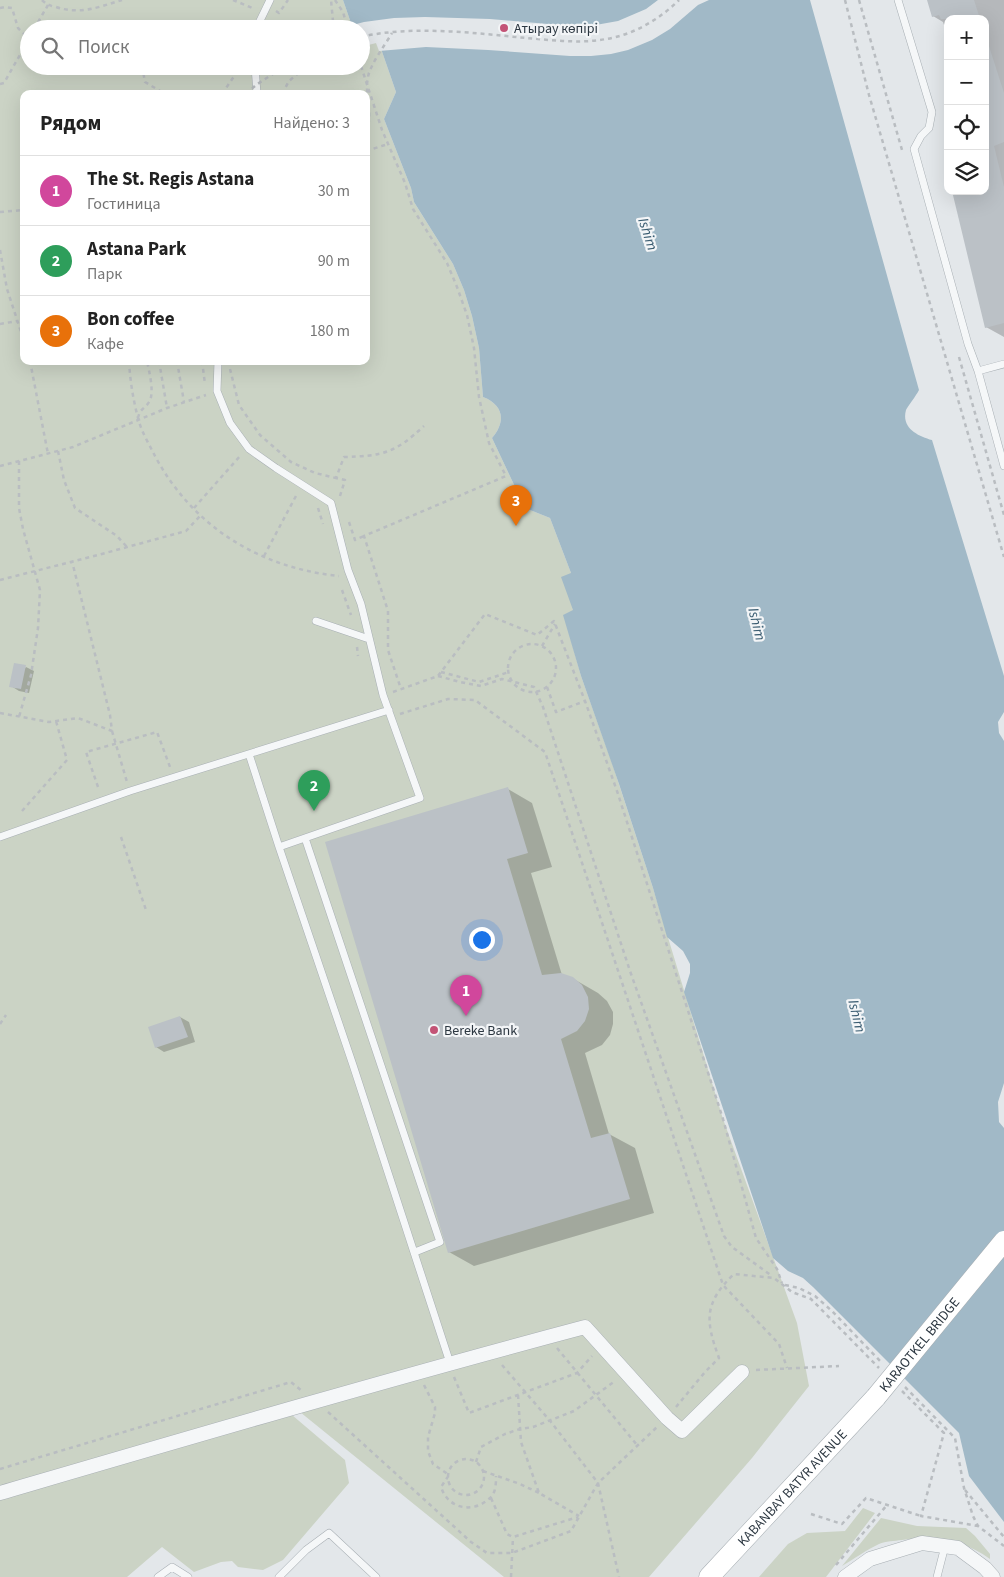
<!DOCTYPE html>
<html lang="ru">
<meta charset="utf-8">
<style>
:root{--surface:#fff;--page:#f2f2f2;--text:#222;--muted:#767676;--line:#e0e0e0;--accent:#c35376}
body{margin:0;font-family:"Source Sans 3",sans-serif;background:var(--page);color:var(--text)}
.controls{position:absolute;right:15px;top:15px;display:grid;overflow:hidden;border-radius:10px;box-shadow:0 5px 20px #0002}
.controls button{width:45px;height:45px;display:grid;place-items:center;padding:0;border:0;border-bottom:1px solid var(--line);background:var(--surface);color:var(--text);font:25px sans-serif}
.you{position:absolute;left:481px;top:939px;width:18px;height:18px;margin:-12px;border:4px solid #fff;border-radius:50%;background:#1a73e8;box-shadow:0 0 0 8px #1a73e833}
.badge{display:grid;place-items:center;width:32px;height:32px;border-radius:50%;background:var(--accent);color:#fff;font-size:16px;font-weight:700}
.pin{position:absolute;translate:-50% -41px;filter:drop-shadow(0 1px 2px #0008)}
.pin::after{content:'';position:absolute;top:26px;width:18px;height:15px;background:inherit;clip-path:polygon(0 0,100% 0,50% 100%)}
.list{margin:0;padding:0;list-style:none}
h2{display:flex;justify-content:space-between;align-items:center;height:65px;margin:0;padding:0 20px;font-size:21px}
h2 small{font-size:16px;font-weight:400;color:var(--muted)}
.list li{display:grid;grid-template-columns:32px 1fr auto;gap:15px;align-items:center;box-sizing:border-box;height:70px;padding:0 20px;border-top:1px solid var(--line)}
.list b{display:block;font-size:19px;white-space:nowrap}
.list p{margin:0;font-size:16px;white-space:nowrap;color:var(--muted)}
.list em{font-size:16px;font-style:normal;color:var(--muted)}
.icon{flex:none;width:28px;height:28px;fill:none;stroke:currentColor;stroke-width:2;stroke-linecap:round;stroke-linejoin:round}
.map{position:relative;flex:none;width:1004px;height:1577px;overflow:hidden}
.search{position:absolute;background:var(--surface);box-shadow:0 5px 20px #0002;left:20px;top:20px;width:350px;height:55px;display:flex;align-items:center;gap:12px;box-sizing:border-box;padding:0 18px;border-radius:28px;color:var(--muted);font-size:19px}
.panel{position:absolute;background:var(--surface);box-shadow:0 5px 20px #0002;left:20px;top:90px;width:350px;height:275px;border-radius:10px}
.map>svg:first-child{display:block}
.green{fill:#cbd3c5;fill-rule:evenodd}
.water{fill:#a1b9c7}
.pier{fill:#e3e7ea}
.shadow{fill:#0003}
.building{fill:#bbc1c6}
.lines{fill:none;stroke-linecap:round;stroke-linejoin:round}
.service-casing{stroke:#a8afb4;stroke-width:8}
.minor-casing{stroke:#a8afb4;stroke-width:15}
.secondary-casing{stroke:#a8afb4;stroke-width:21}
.path{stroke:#b9bdc1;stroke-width:2.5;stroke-dasharray:4 4;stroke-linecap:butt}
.service{stroke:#f5f7f8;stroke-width:7}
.minor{stroke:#f5f7f8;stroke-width:14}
.secondary{stroke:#fff;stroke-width:20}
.secondary-bridge-casing{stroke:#a8afb4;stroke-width:21;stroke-linecap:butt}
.path-bridge{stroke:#b9bdc1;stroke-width:2.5;stroke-dasharray:4 4;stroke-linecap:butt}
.secondary-bridge{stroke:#fff;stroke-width:20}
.poi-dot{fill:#c35376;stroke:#f3f5f7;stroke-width:2}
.labels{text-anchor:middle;stroke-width:4.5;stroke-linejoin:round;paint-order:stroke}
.poi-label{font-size:14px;fill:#2c3741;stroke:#f3f5f7;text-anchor:start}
.street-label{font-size:14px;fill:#2c3741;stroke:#f3f5f7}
.water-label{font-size:15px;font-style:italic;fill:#3a5c71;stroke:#f3f5f7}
</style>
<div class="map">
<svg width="1004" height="1577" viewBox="0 0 1004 1577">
<rect width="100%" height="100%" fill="#e3e7ea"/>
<path class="green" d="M0,0H343L353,29H29V66H361V44L378,40L396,92L384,119L411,188L414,202L453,264L464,290L472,316L479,348L483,397C504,405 506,422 492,438L525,508L550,518L571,573L573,611L564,615L581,676L612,763L653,888L723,1119L797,1323L809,1386L752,1458L649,1577H504L300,1412L292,1415L345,1460L349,1483L283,1560L263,1570L238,1567L232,1561L221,1562L194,1572L162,1547L127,1577H0ZM24,94H366V361H24Z
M863,1508L875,1513L826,1577H759L788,1544L807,1533L845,1531Z
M881,1518L917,1526L966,1528L975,1536L990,1554V1559C965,1540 932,1535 902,1540C894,1541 886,1541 879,1544C866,1550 854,1559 842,1566Z"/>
<path class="water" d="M343,0H810L919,390C916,396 908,406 906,410C901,428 918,436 932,440L1004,676V712L998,722L999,733L1004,741V1083L998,1102L999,1122L1004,1128V1522L969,1476L959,1433L813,1287L803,1278L788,1271L773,1258L684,992L690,973V964L683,951L667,937L653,888L619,784L581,676L563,615L573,610L561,577L571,573L550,518L525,508L492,438C506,422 504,405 483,397L479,348L472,316L464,290L453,264L414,202L411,188L384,119L396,92L378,40L361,29L352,26Z"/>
<path class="pier" d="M658,0H709L698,5L670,29L652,40L628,50L611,54L591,56H570L488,50L426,47L379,51L376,43L361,47V29H351L349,26L364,22L394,18L425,17L490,19L571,26H590L618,21L646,9Z"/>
<path class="shadow" d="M928,0H1004V337L986,327L985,19H948V37L943,22L933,16Z
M26,667L34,671L29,693L19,691L11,686Z
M508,789L532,803L552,867L531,873L562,975L572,978L598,993L607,1001L613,1012V1024L610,1035L602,1045L585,1053L609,1134L635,1148L654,1213L474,1266L449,1252Z
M180,1017L189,1022L195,1042L164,1052L156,1047Z"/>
<path class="building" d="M927,0H974L980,19H941L939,15L932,17Z
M985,43H988L1004,93V142L994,146L1004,187V323L985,328L952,191H985Z
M14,663L26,665L21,689L9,687Z
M508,787L528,853L507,859L542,975L561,973L573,977L582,985L588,997L589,1009L585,1021L577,1031L561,1039L591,1138L610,1133L630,1199L448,1253L325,842Z
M180,1016L188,1037L155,1048L148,1027Z"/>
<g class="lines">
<defs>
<path id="service" d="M898,0L932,112L929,128L921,136L914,149L968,344L978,371L1004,466
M256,29L270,0
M255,66L257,94
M218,361L217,391L230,423L249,449L276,468L331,503L348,570L361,604L383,695L420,798L279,847
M978,371L1004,364
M316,621L369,639
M249,754L279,847L353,1065L450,1363
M0,837L130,791L389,710
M305,838L440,1242L415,1252
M158,1577L172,1567L188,1577
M279,1577L306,1550L329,1533L376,1577
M937,1577L945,1546"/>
<path id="minor" d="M0,1493C195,1436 389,1379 585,1327L667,1418L682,1431L742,1372
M845,1577L870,1559L922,1543L958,1548L985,1568L993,1577"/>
<g id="secondary">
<path id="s1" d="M709,1577L876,1397"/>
</g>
</defs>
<use href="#service" class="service-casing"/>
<use href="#minor" class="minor-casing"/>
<use href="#secondary" class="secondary-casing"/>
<path class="path" d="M42,0C46,4 50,6 56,7C80,15 99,7 122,0
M233,0L255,9
M335,0L343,12L348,29
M845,0L869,95L1004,557
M859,0L902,150
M0,8L5,7L12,8L18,28L29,39
M276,11L279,13L288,0
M34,29L48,5
M330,29L333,21L331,0
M361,37C411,25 475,33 526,38C552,40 580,44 606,39C633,35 660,19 679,0
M142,66L145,82L165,94
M361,66L382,130L405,183L413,209L447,263L457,287L467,315L474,348L479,397L489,443L506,476L364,536L388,611V650L401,689
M0,84L4,83L29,39
M222,94L241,66
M282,94L289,81L307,66
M366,151L388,144
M0,212L24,210
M0,250L7,289L24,341
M0,324L17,321
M959,357L1004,515
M30,361L48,454
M129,361C130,380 133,399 138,418C141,431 149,444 155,456C193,527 260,568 339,576
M159,361L167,408
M177,361L184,402
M202,361L205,384
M230,369L239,405L260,435L291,462L315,473L336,478
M138,418C140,408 145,409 149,402C155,393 149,371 147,361
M58,451L64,480L75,508L117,536L127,547
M19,461V508L23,529L40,590L38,628L31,675L19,717
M0,466L73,447L167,408L206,395
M340,496L345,480L336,478L344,457C383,456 395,453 424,426
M194,508L240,456
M318,508L323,524
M349,522L355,540L364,536
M264,556L297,494
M0,580L98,555L186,531L200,516
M342,590L351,615
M508 668a24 24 0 1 1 48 0a24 24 0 1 1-48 0Z
M542,646L555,624
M357,647L358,656
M441,672L479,682L509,672
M438,676L460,682L481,686L502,679L534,687L543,707L630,971L724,1236L732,1247L772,1276
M547,687L556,712L585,701
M393,692L438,676L485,614L537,635L554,621L585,701L617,791L723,1119L756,1238L777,1269L782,1283
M0,713L49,722L78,718L112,731L110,715L72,561
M400,714L448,699L475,700L545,752L723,1285L779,1344L787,1368
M112,731L127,782
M98,787L86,752L157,732L170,767
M22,811L67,760L56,721
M121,837L146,910
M0,1024L6,1015
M785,1285L799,1288L815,1296L832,1311L882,1363
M557,1348L637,1445
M502,1365L551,1422L598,1483L619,1577
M756,1370L839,1366
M454,1377L469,1413L577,1373L592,1356
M424,1385L435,1407V1413L428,1437V1451L433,1464L449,1475L441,1487C448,1509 473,1514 490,1498C496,1493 496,1483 496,1476
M905,1387L955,1438L964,1488L973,1516L978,1526L1004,1546
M902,1391L944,1433L921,1516L978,1526
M518,1395L521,1442L539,1493L579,1516
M676,1407L705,1372L719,1358C705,1320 704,1303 734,1274L774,1278L792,1292L811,1299L879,1368
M328,1412L471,1542L487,1553H512L571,1531L598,1483L657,1427
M448 1477a18 18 0 1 1 36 0a18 18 0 1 1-36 0Z
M476,1462L481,1447L505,1434L520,1429L533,1427L574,1411L615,1381
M0,1469L291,1382L302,1391
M483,1471L520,1484L539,1493
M965,1490L1004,1537
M491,1498L507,1534L513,1537L578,1517
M811,1514L842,1524L866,1498L921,1516
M836,1565L887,1505
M511,1577L513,1537"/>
<use href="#service" class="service"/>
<use href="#minor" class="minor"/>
<use href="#secondary" class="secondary"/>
<defs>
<g id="secondary-bridge">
<path id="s2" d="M876,1397L1004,1241"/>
</g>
</defs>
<use href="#secondary-bridge" class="secondary-bridge-casing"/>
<path class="path-bridge" d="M246,94L256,85L285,66
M366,132C374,115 364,95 368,77C370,65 385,45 392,33"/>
<use href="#secondary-bridge" class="secondary-bridge"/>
</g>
<g class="poi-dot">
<circle cx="504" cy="28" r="5"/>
<circle cx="434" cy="1030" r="5"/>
</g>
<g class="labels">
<g class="poi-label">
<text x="514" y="33">Атырау көпірі</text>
<text x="444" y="1035">Bereke Bank</text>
</g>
<g class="street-label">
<text dy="5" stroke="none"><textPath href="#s2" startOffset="68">KARAOTKEL BRIDGE</textPath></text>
<text dy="5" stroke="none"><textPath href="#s1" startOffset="122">KABANBAY BATYR AVENUE</textPath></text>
</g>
<g class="water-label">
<text transform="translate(648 234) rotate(72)" y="5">Ishim</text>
<text transform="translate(757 624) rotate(76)" y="5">Ishim</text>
<text transform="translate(857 1016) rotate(76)" y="5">Ishim</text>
</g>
</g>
</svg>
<div class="controls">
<button>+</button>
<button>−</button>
<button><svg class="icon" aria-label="locate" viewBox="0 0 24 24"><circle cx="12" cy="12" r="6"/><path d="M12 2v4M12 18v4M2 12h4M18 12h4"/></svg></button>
<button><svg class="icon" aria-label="layers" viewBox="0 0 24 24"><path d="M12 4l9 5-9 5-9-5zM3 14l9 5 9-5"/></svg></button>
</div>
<div class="you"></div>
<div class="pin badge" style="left:466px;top:1016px;background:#d1479c">1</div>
<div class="pin badge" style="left:314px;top:811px;background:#2e9e5b">2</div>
<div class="pin badge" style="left:516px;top:526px;background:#e8710a">3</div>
<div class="search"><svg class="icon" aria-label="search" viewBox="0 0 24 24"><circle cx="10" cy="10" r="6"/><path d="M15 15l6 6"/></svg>Поиск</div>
<section class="panel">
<h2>Рядом<small>Найдено: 3</small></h2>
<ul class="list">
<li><span class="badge" style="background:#d1479c">1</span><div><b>The St. Regis Astana</b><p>Гостиница</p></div><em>30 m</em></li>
<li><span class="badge" style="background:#2e9e5b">2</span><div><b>Astana Park</b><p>Парк</p></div><em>90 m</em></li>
<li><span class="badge" style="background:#e8710a">3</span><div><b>Bon coffee</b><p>Кафе</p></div><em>180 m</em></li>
</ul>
</section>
</div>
